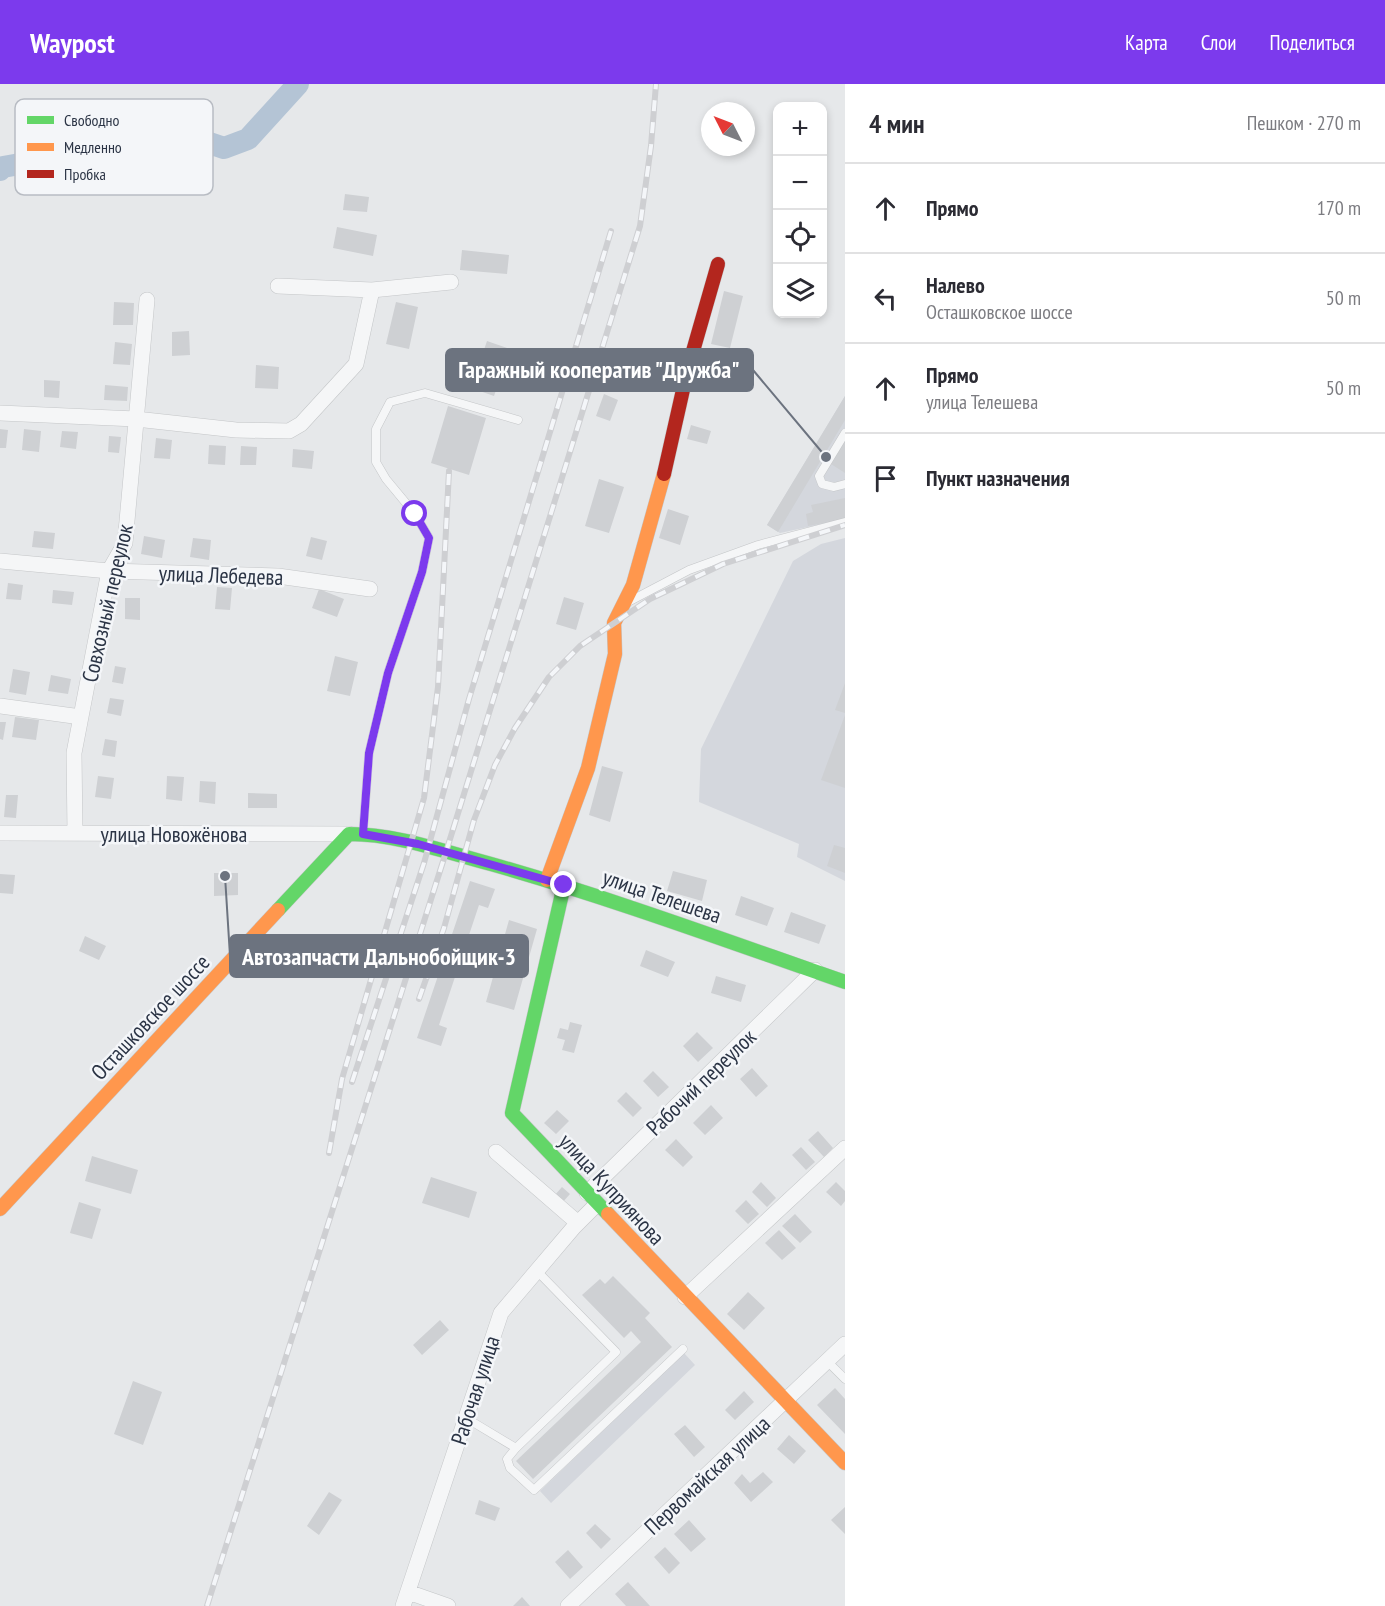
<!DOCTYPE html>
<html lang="ru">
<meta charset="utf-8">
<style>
:root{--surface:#fff;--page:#f7f7f7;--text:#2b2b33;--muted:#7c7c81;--line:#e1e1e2;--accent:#7c3aed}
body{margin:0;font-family:"PT Sans Narrow",sans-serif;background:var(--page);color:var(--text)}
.controls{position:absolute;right:18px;top:18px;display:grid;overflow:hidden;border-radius:12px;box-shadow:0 3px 9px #0003}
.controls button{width:54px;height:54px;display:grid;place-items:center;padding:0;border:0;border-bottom:2px solid var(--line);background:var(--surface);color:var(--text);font:30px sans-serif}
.compass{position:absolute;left:701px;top:18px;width:54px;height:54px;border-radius:50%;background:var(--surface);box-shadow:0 3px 9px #0003;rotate:312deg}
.stop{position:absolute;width:18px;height:18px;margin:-14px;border:4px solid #7c3aed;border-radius:50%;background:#fff}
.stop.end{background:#7c3aed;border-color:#fff;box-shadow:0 2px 6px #0008}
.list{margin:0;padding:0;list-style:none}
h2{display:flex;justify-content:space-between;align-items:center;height:78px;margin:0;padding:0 24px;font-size:26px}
h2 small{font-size:20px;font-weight:400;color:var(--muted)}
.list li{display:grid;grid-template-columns:39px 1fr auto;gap:18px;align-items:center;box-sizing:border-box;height:90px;padding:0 24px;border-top:2px solid var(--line)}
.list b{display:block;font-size:22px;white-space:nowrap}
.list p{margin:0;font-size:20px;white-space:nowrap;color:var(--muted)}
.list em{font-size:20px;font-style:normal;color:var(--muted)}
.icon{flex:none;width:33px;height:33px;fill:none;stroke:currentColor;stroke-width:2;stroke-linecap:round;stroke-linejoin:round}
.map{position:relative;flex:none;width:845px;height:1522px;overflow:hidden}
header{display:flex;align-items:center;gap:36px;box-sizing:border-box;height:84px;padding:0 30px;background:var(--accent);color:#fff}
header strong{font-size:28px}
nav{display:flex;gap:33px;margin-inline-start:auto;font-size:21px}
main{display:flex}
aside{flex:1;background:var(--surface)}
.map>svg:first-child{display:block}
.built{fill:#d4d7dd}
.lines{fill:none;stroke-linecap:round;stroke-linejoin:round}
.river{stroke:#b4c4d5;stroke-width:22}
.building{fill:#ced0d3}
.lane-casing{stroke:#c4c6c8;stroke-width:9}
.street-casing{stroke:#c4c6c8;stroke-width:16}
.fast-casing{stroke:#c4c6c8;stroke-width:15}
.slow-casing{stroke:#c4c6c8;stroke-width:15}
.jam-casing{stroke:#c4c6c8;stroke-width:15}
.lane{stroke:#f5f6f7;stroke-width:8}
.street{stroke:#f5f6f7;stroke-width:15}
.fast{stroke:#63d668;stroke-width:14}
.slow{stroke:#ff974d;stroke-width:14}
.jam{stroke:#b3261e;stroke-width:14}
.rail-casing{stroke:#cecfd2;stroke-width:6}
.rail{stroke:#f4f6f9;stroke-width:4;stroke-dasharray:11;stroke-linecap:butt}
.route{stroke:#7c3aed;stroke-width:8}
.labels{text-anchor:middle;stroke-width:5;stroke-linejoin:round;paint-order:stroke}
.street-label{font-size:22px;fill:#2b3445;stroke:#f4f6f9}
.key{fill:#f4f6f9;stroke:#b8bcc3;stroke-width:1.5}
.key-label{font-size:16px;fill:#2b3445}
.leader{fill:none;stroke:#6c737f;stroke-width:2}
.callout-dot{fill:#6c737f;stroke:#f4f6f9;stroke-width:2}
.callout{fill:#6c737f;stroke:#6c737f;stroke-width:2}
.callout-label{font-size:24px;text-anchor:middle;font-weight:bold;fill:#fff}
</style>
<header>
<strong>Waypost</strong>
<nav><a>Карта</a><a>Слои</a><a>Поделиться</a></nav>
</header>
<main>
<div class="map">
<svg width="845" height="1522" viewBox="0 0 845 1522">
<rect width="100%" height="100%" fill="#e6e8ea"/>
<path class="built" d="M845,312V435L780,449L767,441Z
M845,454V797L797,773L799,760L699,718L701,665L793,477L821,460Z
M684,1269L695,1281L551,1419L540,1407Z"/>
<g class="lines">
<path class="river" d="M0,86L3,83L48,75L95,73L168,45L224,64L248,55L298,0"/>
</g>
<path class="building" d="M345,110L369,113L367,128L343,126Z
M337,143L377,151L373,172L333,164Z
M462,166L509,171L507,190L460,186Z
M724,207L743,212L730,264L711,260Z
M114,218L134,219L133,241H113Z
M396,218L418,223L409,265L386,260Z
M189,247L190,271L172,272V248Z
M487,257L510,265L494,312L471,304Z
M115,258L132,260L130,281L113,280Z
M256,281L279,283L278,305L255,304Z
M44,296L60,297L59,314L44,313Z
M105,301L128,303L127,317L104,316Z
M604,310L618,316L610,337L596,332Z
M845,312V336L778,448L767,441Z
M448,322L486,334L469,391L431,379Z
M691,341L711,347L707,360L687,355Z
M0,345L8,346L6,364H0Z
M24,345L41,347L39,368L22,366Z
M62,347L78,348L76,365L60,363Z
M109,352L121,353L119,369L108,368Z
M156,354L172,356L170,375L154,374Z
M845,357V389L831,380Z
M209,361L226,362L225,381L208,380Z
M241,362L257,363L256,381H240Z
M293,365L314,367L312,385L292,383Z
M599,395L624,403L609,449L585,442Z
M845,414V435L808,442L806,430L813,428L811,421Z
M668,425L689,432L680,461L659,454Z
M34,447L55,449L53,465L32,463Z
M144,452L165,456L162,474L141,470Z
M311,453L327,457L322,476L306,472Z
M193,454L211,456L209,476L190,473Z
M8,499L23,501L21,516L6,515Z
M217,503L232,504L230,526L215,525Z
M319,505L344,515L337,533L312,524Z
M53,506L74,508L72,521L52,519Z
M564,513L584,519L576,546L556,540Z
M125,514H140V536L125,535Z
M335,572L358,578L350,612L327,607Z
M115,582L126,584L123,600L112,598Z
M13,585L30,588L26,611L9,608Z
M51,591L71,595L68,610L48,607Z
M845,599V629L835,626Z
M110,614L124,616L121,632L107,629Z
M845,631V704L821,696Z
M15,633L39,636L36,656L12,653Z
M0,638H6L3,656L0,655Z
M105,655L117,657L115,673L102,671Z
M602,682L623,688L610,738L589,731Z
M98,692L114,694L111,715L95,713Z
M167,692L184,693L182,717L166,715Z
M200,697L216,698L215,720L199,718Z
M248,709L277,710V724H248Z
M6,711H18L16,734L4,733Z
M834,761L845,764V789L827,782Z
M673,787L707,796L702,817L667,807Z
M214,789H238V811L214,812Z
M0,790L15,791L13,810L0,809Z
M470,797L495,805L488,824L479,821L439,941L447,944L441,962L417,954Z
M741,812L774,824L767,842L735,831Z
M791,828L826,841L819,860L784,848Z
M509,836L537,845L514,926L486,918Z
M85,852L106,862L99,876L79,867Z
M646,866L675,878L668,893L640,882Z
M716,892L746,901L741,918L711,909Z
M570,938L582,941L574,969L562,966L565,956L557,954L560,944L568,946Z
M697,948L713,964L698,978L683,962Z
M752,984L768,1002L756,1013L740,995Z
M653,987L669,1003L658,1013L643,997Z
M626,1008L642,1024L633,1033L617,1017Z
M711,1021L723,1034L705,1051L693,1039Z
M557,1026L569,1037L556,1050L544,1039Z
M818,1047L833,1064L824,1073L808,1056Z
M676,1055L693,1073L683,1083L665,1066Z
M801,1063L815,1078L806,1086L792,1071Z
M92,1072L138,1086L131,1110L85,1097Z
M431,1093L477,1108L469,1134L422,1119Z
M761,1098L776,1114L767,1123L752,1108Z
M836,1098L845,1107V1117L841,1122L826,1108Z
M562,1103L570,1110L562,1119L554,1112Z
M746,1116L759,1130L748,1140L735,1127Z
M79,1118L101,1125L92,1155L70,1149Z
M795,1130L812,1148L800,1159L782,1142Z
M779,1146L796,1164L782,1176L765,1159Z
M613,1192L650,1229L645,1234L672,1263L533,1395L516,1377L641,1258L631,1247L624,1254L582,1211L600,1195L605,1200Z
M748,1208L765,1224L744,1246L727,1230Z
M440,1236L449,1246L422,1271L413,1261Z
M133,1297L162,1308L143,1361L114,1350Z
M835,1304L845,1315V1350L817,1321Z
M744,1307L754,1318L735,1336L725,1326Z
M685,1341L705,1363L694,1373L674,1350Z
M789,1351L806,1367L794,1380L777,1365Z
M763,1388L773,1398L751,1418L734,1399L742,1390L750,1399Z
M329,1408L342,1416L319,1451L307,1442Z
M479,1416L500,1424L495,1437L475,1430Z
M845,1423V1450L831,1436Z
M689,1436L706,1455L691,1468L674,1450Z
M595,1440L611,1455L601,1465L586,1449Z
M665,1463L680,1479L669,1490L654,1473Z
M568,1466L583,1483L570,1495L555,1478Z
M628,1498L650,1522H626L615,1510Z
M522,1513L530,1522H513Z"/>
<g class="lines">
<defs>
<path id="lane" d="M845,349L819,392L822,400L834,403L845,400
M630,517L689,486L758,461L845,438
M363,749L369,669L388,589L422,488L429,454L415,430L386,395L376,378V345L390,318L425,309L518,336
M827,1277L845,1295
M466,1334L516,1364L616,1268L537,1187
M516,1364L507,1375L510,1384L534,1406L683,1265"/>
<path id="street" d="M278,202L372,206
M0,329L136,335L236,346L289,347L301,340L356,280L372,206L451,198
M0,477L109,487L278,492L370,505
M0,622L81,633
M0,749L349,750
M75,749L74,669L109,487L125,459L147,216
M496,1068L578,1139
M587,1109L815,886
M685,1213L845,1064
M408,1508L448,1522
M403,1522L501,1229L574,1143L597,1120
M568,1522L845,1260"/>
<path id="fast" d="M564,801L512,1029L608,1130
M278,826L349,750C397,750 445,768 491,780C611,814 727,857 845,898"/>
<path id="slow" d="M547,796L588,684L615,570L614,539L633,501L664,390
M0,1125L278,826
M608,1130L845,1379"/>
<path id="jam" d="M664,390L687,288L718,180"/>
</defs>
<use href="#lane" class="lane-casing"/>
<use href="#street" class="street-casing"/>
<use href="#fast" class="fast-casing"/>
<use href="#slow" class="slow-casing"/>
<use href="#jam" class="jam-casing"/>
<use href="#lane" class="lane"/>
<use href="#street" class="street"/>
<use href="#fast" class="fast"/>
<use href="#slow" class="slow"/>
<use href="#jam" class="jam"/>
<defs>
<path id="rail" d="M419,915L444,844L474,736L495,681L515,644L549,593L580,562L650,515L723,480L845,441
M352,998L424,779L469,615L611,147
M329,1069L342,995L424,714L438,603L449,387
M207,1522L446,768L640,142L651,62L656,0"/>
</defs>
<use href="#rail" class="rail-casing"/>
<use href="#rail" class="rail"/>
</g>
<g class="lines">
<path class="route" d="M415,430L429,454L422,488L388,589L369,669L363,750L418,760L564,801"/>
</g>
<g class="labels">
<g class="street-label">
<text transform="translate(221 491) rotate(2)" y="8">улица Лебедева</text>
<text transform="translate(107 519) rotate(-77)" y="8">Совхозный переулок</text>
<text x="174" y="758">улица Новожёнова</text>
<text transform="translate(662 812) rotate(19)" y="8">улица Телешева</text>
<text transform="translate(150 933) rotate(-47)" y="8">Осташковское шоссе</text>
<text transform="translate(701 998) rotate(-44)" y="8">Рабочий переулок</text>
<text transform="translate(612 1105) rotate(47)" y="8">улица Куприянова</text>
<text transform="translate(475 1306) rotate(-72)" y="8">Рабочая улица</text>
<text transform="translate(707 1391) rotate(-43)" y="8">Первомайская улица</text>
</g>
</g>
<rect x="15" y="15" width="198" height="96" rx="9" class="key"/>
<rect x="27" y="32" width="27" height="8" fill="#63d668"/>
<rect x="27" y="59" width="27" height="8" fill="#ff974d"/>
<rect x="27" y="86" width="27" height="8" fill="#b3261e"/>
<g class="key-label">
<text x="64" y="42">Свободно</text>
<text x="64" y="69">Медленно</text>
<text x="64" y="96">Пробка</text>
</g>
<path class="leader" d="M826 373L753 286M225 792L230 872"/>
<g class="callout-dot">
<circle cx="826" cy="373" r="6"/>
<circle cx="225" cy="792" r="6"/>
</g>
<g class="callout">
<rect x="446" y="265" width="307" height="42" rx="6"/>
<rect x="230" y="851" width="298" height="42" rx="6"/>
</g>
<g class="callout-label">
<text x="599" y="294">Гаражный кооператив "Дружба"</text>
<text x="379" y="881">Автозапчасти Дальнобойщик-3</text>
</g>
</svg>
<div class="controls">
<button>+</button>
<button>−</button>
<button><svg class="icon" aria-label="locate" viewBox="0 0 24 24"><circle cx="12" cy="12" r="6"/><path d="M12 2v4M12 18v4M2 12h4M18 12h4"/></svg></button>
<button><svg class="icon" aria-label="layers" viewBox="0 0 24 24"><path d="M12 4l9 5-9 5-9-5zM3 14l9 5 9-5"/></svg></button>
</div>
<svg class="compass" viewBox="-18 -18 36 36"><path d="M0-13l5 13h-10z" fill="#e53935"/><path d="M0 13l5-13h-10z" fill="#7c7c81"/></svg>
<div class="stop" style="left:415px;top:430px"></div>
<div class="stop end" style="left:564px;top:801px"></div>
</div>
<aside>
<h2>4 мин<small>Пешком · 270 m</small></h2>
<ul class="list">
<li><svg class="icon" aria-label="ahead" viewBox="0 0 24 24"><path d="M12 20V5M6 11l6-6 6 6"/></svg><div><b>Прямо</b></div><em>170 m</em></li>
<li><svg class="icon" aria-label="left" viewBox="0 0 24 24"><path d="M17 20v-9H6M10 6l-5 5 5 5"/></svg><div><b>Налево</b><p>Осташковское шоссе</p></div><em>50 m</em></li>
<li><svg class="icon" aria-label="ahead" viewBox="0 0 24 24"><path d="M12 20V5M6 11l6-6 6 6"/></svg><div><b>Прямо</b><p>улица Телешева</p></div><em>50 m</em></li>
<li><svg class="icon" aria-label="arrive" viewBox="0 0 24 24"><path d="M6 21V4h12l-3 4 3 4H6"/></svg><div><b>Пункт назначения</b></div></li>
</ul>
</aside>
</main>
